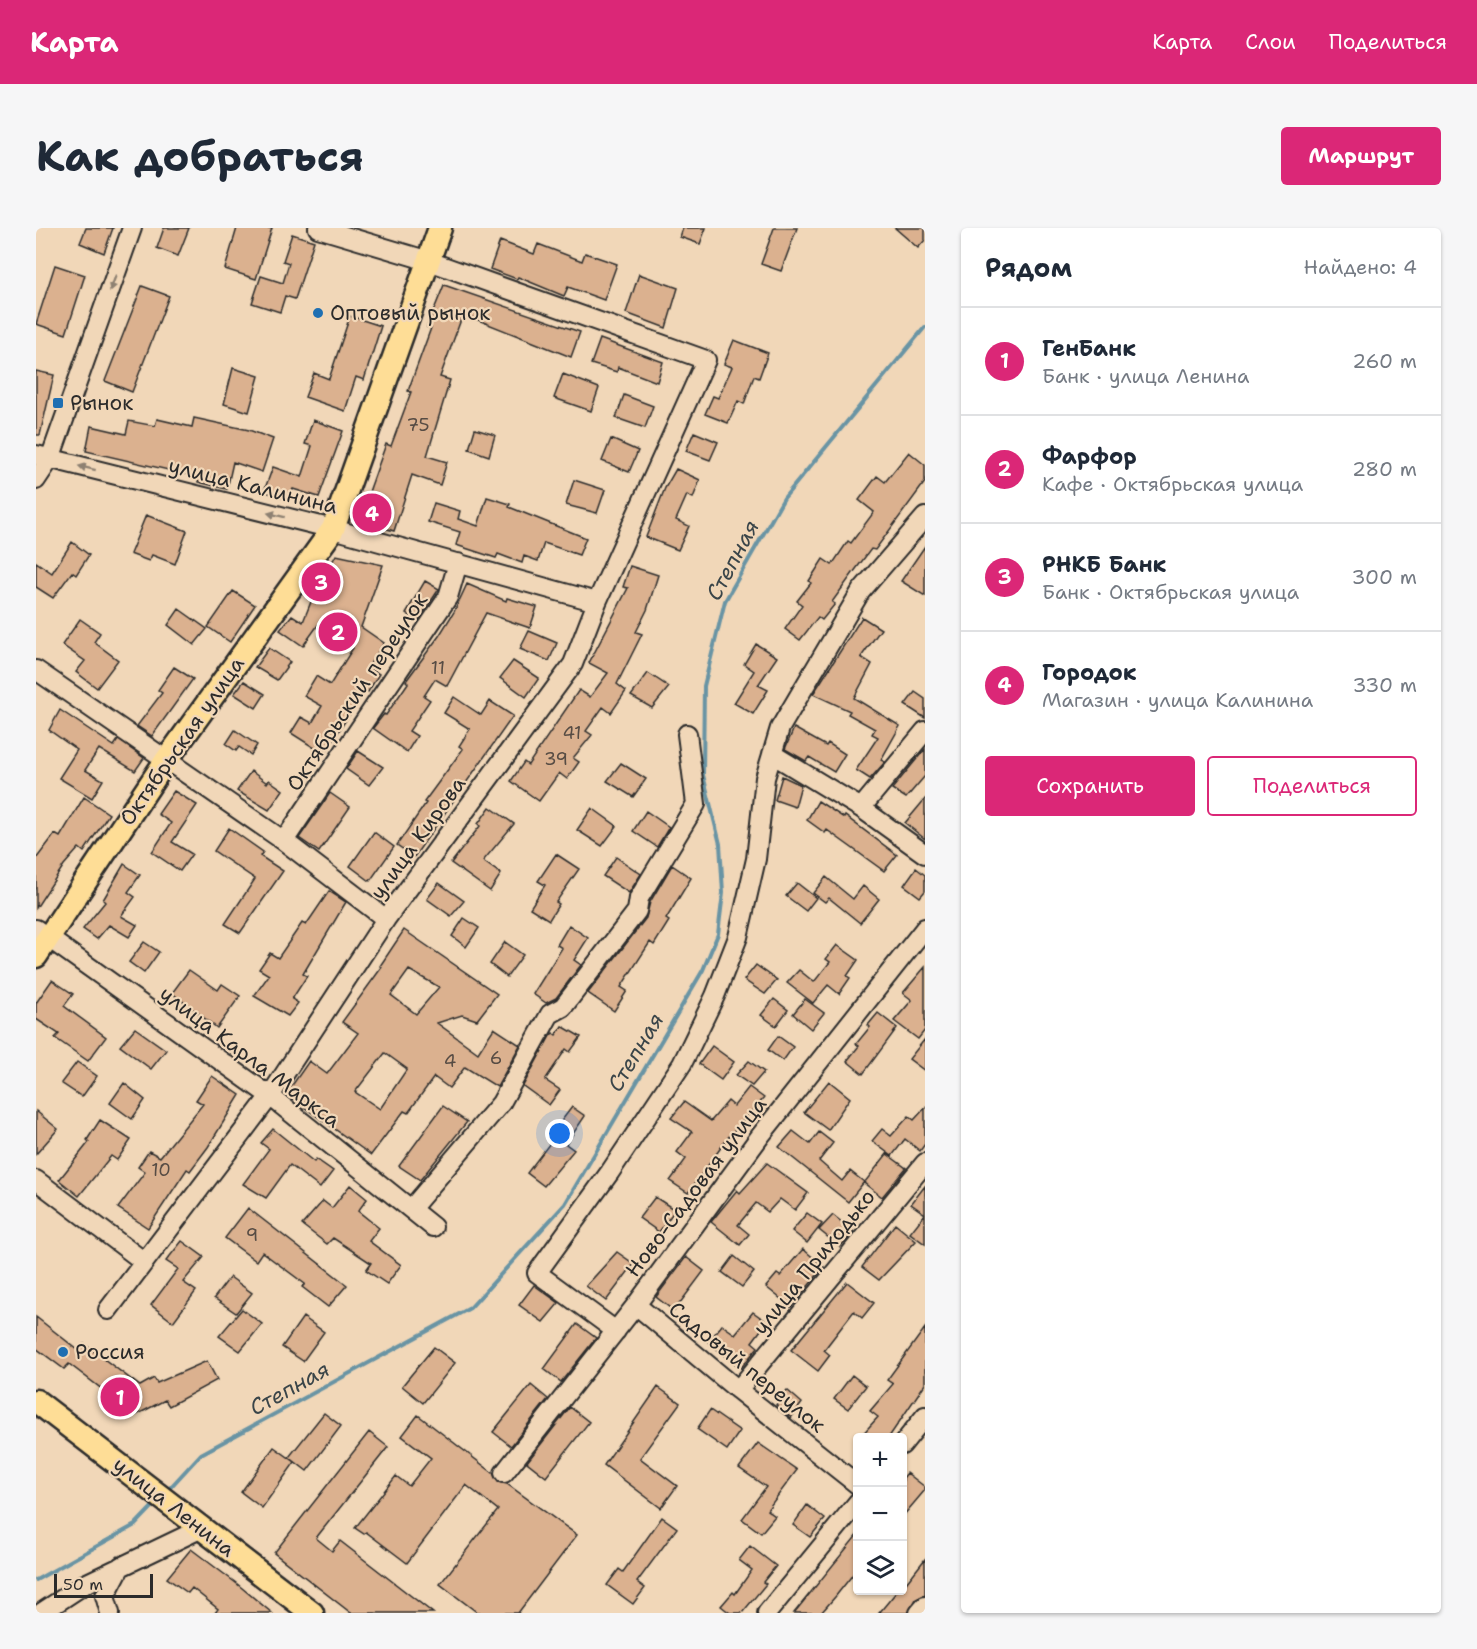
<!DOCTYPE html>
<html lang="ru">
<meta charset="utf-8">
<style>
:root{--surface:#fff;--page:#f6f6f7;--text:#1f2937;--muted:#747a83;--line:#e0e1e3;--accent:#db2777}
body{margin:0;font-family:"Shantell Sans",sans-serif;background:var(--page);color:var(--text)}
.controls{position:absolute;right:18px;bottom:18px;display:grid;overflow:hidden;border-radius:6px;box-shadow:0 2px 4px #0004}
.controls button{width:54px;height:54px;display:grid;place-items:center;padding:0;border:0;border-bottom:2px solid var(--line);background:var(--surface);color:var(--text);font:30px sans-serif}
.scale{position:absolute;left:18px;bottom:15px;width:99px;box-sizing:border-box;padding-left:6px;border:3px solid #2b2b2b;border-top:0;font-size:16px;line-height:21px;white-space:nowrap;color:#2b2b2b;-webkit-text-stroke:4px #f1d7b8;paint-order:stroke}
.you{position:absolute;left:524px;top:906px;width:21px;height:21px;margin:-15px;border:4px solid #fff;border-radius:50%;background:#1a73e8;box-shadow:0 0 0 9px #1a73e833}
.badge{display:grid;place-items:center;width:39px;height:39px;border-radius:50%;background:var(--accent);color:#fff;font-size:20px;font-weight:700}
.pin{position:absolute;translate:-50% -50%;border:3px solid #fff;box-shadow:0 2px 6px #0006}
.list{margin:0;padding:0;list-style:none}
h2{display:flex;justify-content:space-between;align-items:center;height:78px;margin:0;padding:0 24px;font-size:26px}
h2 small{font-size:20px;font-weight:400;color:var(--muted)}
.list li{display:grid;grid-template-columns:39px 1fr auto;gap:18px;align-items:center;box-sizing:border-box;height:108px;padding:0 24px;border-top:2px solid var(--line)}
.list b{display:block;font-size:22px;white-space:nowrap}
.list p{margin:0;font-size:20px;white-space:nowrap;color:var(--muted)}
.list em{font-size:20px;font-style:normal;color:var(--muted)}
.actions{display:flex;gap:12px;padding:18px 24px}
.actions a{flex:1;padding:14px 0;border:2px solid var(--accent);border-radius:6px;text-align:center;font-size:21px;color:var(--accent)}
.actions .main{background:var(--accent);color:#fff}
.icon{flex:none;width:33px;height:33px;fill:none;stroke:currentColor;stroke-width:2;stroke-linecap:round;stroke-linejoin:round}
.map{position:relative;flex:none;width:889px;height:1385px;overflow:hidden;border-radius:6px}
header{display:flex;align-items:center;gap:36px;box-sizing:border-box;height:84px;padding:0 30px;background:var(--accent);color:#fff}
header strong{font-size:28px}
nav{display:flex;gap:33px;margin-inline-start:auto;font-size:21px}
.intro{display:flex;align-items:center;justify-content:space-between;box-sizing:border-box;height:144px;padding:0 36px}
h1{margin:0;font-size:42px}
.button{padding:15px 27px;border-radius:6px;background:var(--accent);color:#fff;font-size:21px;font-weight:700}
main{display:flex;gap:36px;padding:0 36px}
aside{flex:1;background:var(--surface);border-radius:6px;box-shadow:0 2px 4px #0004}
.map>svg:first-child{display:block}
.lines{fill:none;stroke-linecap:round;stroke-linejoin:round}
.stream{stroke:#6994a4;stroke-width:4}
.building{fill:#dbb18f;stroke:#2b2b2b;stroke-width:1.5;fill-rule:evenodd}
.minor-casing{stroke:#2b2b2b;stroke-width:22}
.major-casing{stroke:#2b2b2b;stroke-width:27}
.minor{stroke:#f1d7b8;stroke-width:18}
.major{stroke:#fedd96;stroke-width:22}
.oneway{fill:#8e8172}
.poi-dot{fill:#1f6fb2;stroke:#f1d7b8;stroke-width:2}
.labels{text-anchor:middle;stroke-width:4.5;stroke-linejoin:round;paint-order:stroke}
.number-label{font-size:18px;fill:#574c44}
.poi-label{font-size:21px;fill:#2b2b2b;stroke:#f1d7b8;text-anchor:start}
.street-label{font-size:21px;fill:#2b2b2b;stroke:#f1d7b8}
.water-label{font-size:22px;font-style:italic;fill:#3a4549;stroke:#f1d7b8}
</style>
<header>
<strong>Карта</strong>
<nav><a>Карта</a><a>Слои</a><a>Поделиться</a></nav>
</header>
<div class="intro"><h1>Как добраться</h1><a class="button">Маршрут</a></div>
<main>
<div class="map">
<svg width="889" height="1385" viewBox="0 0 889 1385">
<rect width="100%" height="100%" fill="#f1d7b8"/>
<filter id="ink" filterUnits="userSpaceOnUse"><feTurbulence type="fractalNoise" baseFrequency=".0167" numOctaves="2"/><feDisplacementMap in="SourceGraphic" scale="12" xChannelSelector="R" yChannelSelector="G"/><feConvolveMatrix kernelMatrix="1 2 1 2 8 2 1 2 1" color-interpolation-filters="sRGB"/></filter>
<g filter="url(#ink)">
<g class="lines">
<path class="stream" d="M131,1263L165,1226L434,1080L529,976L667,742L682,706L687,665L684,616L667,547L668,458L689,373L748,270L889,99
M0,1352L99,1297L120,1275"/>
</g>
<path class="building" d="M50,0H77L68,25L44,15Z
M128,0H153L142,28L121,20Z
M201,0H236L220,51L189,41Z
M647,0H670L664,16L644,9Z
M738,0H761L745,43L725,36Z
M859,0H889V12L882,20Z
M256,6L278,13L259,71L249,68L244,84L216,75L225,48L247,55L253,35L247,33Z
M464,13L498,26L502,16L546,33L549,25L581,36L568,72L532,59L528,68L482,49L481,51L454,41Z
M19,37L49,47L30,106L0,96Z
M603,46L642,60L630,100L590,85Z
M408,57L544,104L535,129L427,86L404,149L414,152L391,228L411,234L404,257L376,247L358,303L323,292L350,216L355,218L375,164L372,163L395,100L391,99Z
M106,58L133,68L96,164L69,153Z
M314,88L345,98L328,152L320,149L309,183L269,169L278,145L293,151Z
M564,111L627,134L621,154L582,139L581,144L555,136Z
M698,112L732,125L723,150L718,148L708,176L702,173L692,195L669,186L677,168L682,170L696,139L688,136Z
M197,140L223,148L213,184L188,176Z
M0,143L18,147L4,207H0Z
M527,146L563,160L555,183L518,170Z
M588,167L617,178L609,200L580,190Z
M158,190L213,202L237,211L226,244L197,234L191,261L162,254L163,249L50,223L55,198L90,206L93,193L119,198L121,191L156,199Z
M277,192L307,203L283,269L257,261L253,272L228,263L237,239L266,249L276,218L269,216Z
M439,201L459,207L453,228L433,221Z
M658,204L682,214L674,232L650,223Z
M575,211L602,223L593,244L566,233Z
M873,224L889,237V254L839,322L835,321L817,345L796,374L799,376L786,392L782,389L764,412L749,401L766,377L761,373L775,355L773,353L787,331L796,337L812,313L815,315L838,284L823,272L841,248L849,254Z
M640,241L664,252L657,270L651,267L640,292L653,298L642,322L610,309L629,260Z
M538,252L569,262L561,285L530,277Z
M451,269L474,276L473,279L550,310L543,327L508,315L502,333L488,328L486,335L462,326L460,330L420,317L424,304L392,294L398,275L424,283L422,291L442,298Z
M110,287L151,303L139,336L116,327L113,333L94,326Z
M36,314L53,327L40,347L36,344L17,370L0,359V334L16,345Z
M889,318V368L865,353Z
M300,327L347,337L325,399L348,415L332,439L343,446L332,464L329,462L288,526L255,505L265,489L276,495L286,478L268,468L280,448L294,457L317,420L282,397L267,418L244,402L256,387L267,394L286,346L289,347Z
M594,338L622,347L611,382L600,404L606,406L581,456L590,463L575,485L567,479L550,503L556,507L537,530L543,534L531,551L523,545L503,573L475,553L488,534L492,537L543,462L554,469L572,445L553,435L592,360L587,359Z
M389,353L403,361L382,393L370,385Z
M431,356L470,373L471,370L501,379L494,400L450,385L411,458L399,451L388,468L394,472L373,503L381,508L371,524L337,500L348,486L350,487L372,455L370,453L403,408L418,384Z
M197,363L219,377L194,414L172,399Z
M143,381L171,401L158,417L132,397Z
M826,389L845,401L825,429L836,436L818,470L864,498L845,532L849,534L834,551L820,542L842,509L836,506L839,501L812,486L814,483L777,466Z
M44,391L64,405L58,414L82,432L61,460L40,444L49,433L26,417Z
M493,403L521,415L513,433L484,421Z
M720,416L741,429L722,457L732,462L717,486L698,475L718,443L708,436Z
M233,420L254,434L241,452L219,439Z
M477,433L503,450L490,469L464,450Z
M138,439L157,451L116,508L101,498L126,465L122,462Z
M612,445L633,459L616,480L595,468Z
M208,453L229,466L220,480L198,466Z
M879,464L889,471V490L869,477Z
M418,469L445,487L454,473L477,488L378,629L361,617L390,575L388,574L427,521L423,518L434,501L408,485Z
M24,482L78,518L82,512L108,530L99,543L63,521L49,542L67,552L56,570L23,550L41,522L13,502Z
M758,500L790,518L792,515L809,526L798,544L773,529L770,533L749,521Z
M199,502L221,517L215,527L203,519L200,523L190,516Z
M889,521V548L870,570L856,561Z
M322,523L347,539L333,557L310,541Z
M585,535L610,551L597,569L571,553Z
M215,543L231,555L233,552L247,562L233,582L201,563Z
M746,548L765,557L759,579L739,572Z
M138,563L161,577L136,614L156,626L144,643L116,624L135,595L122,586Z
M294,565L314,579L283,624L263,610Z
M48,569L73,586L48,624L43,620L28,637L0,680V631L19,606L24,609Z
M889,571V611L869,595Z
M782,573L808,590L809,588L861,627L848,643L791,602L789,605L771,592Z
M454,579L478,596L447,633L465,646L454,663L415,635L444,598L442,596Z
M556,580L581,598L566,618L541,602Z
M610,583L633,599L621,619L597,603Z
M193,600L227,624L224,628L247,643L204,705L189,696L219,651L178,623Z
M338,604L358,619L334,653L314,638Z
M520,626L543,641L520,674L523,676L513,692L494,680L509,657L502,653Z
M580,629L605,646L593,665L567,648Z
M88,636L104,647L92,664L99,669L85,688L101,697L93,709L73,697L61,711L47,701L69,674L67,672Z
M636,637L655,650L630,691L633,693L618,717L614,714L585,759L591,763L578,783L552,765L610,690L614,674Z
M880,640L889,647V663L884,669L868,657Z
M790,649L817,671L827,658L843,671L824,695L793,670L789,674L777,665Z
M403,655L428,673L415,688L391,671Z
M761,655L780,670L770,683L750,668Z
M293,663L310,674L267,746L271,748L256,771L262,775L252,788L218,768L233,747L223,741L234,725L242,730L266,695L270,697Z
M428,690L443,700L430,719L416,708Z
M533,697L552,710L538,732L545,737L520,770L510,775L497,766L526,720L521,717Z
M368,702L461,766L441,792L426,787L401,795L442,825L458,800L484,817L461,859L429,839L413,860L398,849L372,885L368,883L335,927L250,866L273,833L291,846L322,805L306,794L346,739L344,738ZM373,742L403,759L380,786L355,767ZM349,825L371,841L344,881L319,864Z
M108,714L123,724L108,745L93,734Z
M469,714L487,727L471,749L454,736Z
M801,717L822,732L811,748L814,750L803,766L792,757L777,775L751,755L763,742L778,754L794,734L790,731Z
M720,737L741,752L729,766L708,752Z
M889,739V802L882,811L858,793L876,772L867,765Z
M153,742L182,762L186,756L204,768L181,800L136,765Z
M16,752L37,766L28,778L70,809L52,833L19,810L23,806L0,791V775Z
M738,771L752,782L740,798L725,787Z
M769,771L788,785L775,801L757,786Z
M842,785L861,800L827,846L811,833L823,818L820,816L834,799L832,797Z
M526,798L545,809L534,824L530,821L509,852L524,862L513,877L487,858L514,808L517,805L520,807Z
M99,800L130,822L115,841L84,818Z
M742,808L757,819L747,833L732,822Z
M889,811V843L873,831Z
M676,818L698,834L685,852L663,836Z
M713,833L728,844L716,858L700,847Z
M41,834L61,848L46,869L25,855Z
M176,848L204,867L172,919L154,943L151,941L112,1000L82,980L109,944L102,939L113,923L124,929L167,876L160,872Z
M793,853L814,870L792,902L768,884Z
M88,855L109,872L96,891L74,875Z
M713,859L728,870L694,907L652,965L634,953L650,931L641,924L656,904L635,890L648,874L675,893L692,873L698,878Z
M407,878L431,894L384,952L363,938Z
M536,879L549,888L530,916L538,922L508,958L491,945L527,898L523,896Z
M889,880V916L884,923L869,911L856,928L836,913L846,901L855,908L873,888L878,892Z
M0,883L22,901L0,926Z
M64,892L95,912L81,932L75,928L43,968L23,952L53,914L51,912Z
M237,901L278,934L280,931L297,943L284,960L254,937L230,970L207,956L233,921L225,915Z
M757,903L774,916L783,904L797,915L783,933L806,953L814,943L828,954L812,974L743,919Z
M851,926L870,940L846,969L828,955Z
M731,935L772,965L759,982L744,971L732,984L720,975L702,997L713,1006L704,1017L675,994L701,962L704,965Z
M314,957L331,971L322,983L343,1000L333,1013L365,1037L351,1056L330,1042L335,1035L297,1010L291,1016L266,997L287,973L296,980Z
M889,958V1016L874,1005L889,986L875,976Z
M619,969L639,982L623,1004L603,990Z
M212,980L311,1057L292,1079L266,1059L269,1056L226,1024L220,1033L189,1010Z
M771,985L786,996L771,1015L756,1003Z
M797,987L818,1004L804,1019L783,1002Z
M859,996L880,1013L843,1052L826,1039Z
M146,1013L168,1029L147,1054L160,1063L137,1094L115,1077L142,1041L130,1033Z
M767,1021L788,1039L755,1079L730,1059L741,1046L744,1048Z
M581,1024L598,1036L570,1073L550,1058Z
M698,1028L718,1044L706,1059L686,1044Z
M650,1029L668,1043L638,1083L620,1069Z
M194,1049L216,1065L200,1085L178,1070Z
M811,1054L838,1075L826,1090L818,1083L788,1122L794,1127L782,1143L755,1122Z
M498,1057L523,1075L507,1094L483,1077Z
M206,1081L226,1096L204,1123L183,1108Z
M717,1084L731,1094L716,1114L722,1119L705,1140L672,1114L686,1097L699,1106Z
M0,1089L42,1122L48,1116L104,1158L118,1150L121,1155L171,1133L181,1152L133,1178L129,1172L100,1187L33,1136L28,1141L0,1120Z
M267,1089L288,1104L267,1133L246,1119Z
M541,1096L560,1110L525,1154L508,1141Z
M889,1100V1156L853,1209H824L842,1189L834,1183L857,1156L851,1152Z
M398,1119L419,1135L387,1175L366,1158Z
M816,1147L830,1158L812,1181L798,1171Z
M495,1157L512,1171L475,1218L457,1204Z
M622,1159L644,1175L604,1230L641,1258L625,1280L568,1237Z
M751,1162L766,1175L755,1190L740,1177Z
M534,1179L553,1194L510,1249L491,1234Z
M674,1182L704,1203L691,1222L661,1201Z
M288,1185L305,1198L271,1243L253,1229Z
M382,1187L457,1245L462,1254L471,1256L541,1307L482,1385H442L404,1356L462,1282L430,1257L371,1335L330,1304L328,1306L319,1300L360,1248L373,1258L395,1230L366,1208Z
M333,1204L352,1219L280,1310L296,1323L304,1313L397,1385H315L238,1325Z
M722,1215L761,1242L731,1282L739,1288L725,1305L706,1291L730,1259L703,1240Z
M238,1219L259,1234L226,1280L205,1264Z
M871,1245L889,1259V1262L867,1288V1250Z
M771,1277L789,1291L774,1309L757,1297Z
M626,1289L641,1300L601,1354L609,1360L597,1376L571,1357L583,1341L587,1344Z
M822,1306V1340L799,1369L785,1385H758Z
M714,1318L740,1338L727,1354L730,1356L706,1385H694L685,1378L697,1364L699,1366L716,1342L703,1332Z
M155,1321L200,1355L236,1385H179L182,1381L156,1360L152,1365L131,1350Z
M889,1331V1367L880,1371L872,1385H843L862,1362H867V1359Z"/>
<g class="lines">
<defs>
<path id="minor" d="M0,227L297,301L561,374
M0,252L14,231L96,0
M0,442L248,613L350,691
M736,526L825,580L889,626
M825,580L889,503
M248,613L412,369L422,335
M0,701L234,868L397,999
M0,952L107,1033
M375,981L465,875L514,786L527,779L601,683L603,670L660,576L651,506
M600,1077L702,1162L822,1257
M72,1082L234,868L350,691L537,436L561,374L670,132L393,33L282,0
M580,1103L501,1045L574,944L646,836L679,768L702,709L720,631L729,550L744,500L825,363L889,289
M702,1162L889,935
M866,1217L889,1188
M468,1245L600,1077L725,907L889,700
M5,1385L49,1356L166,1300
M74,1385L69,1368L85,1338
M731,1385L822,1274
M883,1385L889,1378"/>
<path id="major" d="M0,728L129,534L297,301L404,0
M0,1173L276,1385"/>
</defs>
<use href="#minor" class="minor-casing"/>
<use href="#major" class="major-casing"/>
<use href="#minor" class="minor"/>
<use href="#major" class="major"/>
</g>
<defs><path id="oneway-solid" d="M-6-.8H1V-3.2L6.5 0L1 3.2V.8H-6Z" transform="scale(1.5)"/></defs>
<g class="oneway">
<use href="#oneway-solid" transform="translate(77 55) rotate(110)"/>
<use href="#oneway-solid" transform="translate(51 240) rotate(-166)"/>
<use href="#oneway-solid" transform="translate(240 287) rotate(-166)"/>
</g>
</g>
<g class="poi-dot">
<circle cx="282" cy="85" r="6"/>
<rect x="16" y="169" width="12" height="12" rx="3"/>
<circle cx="27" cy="1124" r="6"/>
</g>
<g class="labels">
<g class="number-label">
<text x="382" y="203">75</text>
<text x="402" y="446">11</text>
<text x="536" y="511">41</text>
<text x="520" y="537">39</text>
<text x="460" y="836">6</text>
<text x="414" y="839">4</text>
<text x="125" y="948">10</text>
<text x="216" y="1013">9</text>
</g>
<g class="poi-label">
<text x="294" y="92">Оптовый рынок</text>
<text x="34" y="182">Рынок</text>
<text x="39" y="1131">Россия</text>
</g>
<g class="street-label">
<text transform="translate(217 258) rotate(14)" y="7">улица Калинина</text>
<text transform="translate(321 464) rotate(-56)" y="7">Октябрьский переулок</text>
<text transform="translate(146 513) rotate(-55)" y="7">Октябрьская улица</text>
<text transform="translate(382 610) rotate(-54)" y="7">улица Кирова</text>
<text transform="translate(214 829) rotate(37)" y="7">улица Карла Маркса</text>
<text transform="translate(660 959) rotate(-53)" y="7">Ново-Садовая улица</text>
<text transform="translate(778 1034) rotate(-51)" y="7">улица Приходько</text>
<text transform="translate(711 1139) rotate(39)" y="7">Садовый переулок</text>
<text transform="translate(138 1279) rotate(38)" y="7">улица Ленина</text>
</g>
<g class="water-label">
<text transform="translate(696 332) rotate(-62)" y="8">Степная</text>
<text transform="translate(599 824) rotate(-59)" y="8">Степная</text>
<text transform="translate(253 1160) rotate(-29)" y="8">Степная</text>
</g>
</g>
</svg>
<div class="controls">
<button>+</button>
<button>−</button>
<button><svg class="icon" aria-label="layers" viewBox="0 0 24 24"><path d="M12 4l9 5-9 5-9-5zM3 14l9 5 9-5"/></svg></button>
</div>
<div class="scale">50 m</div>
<div class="you"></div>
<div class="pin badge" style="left:84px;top:1169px">1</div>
<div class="pin badge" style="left:302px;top:404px">2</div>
<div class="pin badge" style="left:285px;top:354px">3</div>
<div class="pin badge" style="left:336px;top:285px">4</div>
</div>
<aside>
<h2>Рядом<small>Найдено: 4</small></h2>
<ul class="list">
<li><span class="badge">1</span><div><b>ГенБанк</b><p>Банк · улица Ленина</p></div><em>260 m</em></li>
<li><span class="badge">2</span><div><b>Фарфор</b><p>Кафе · Октябрьская улица</p></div><em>280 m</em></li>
<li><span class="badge">3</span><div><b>РНКБ Банк</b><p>Банк · Октябрьская улица</p></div><em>300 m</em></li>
<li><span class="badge">4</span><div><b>Городок</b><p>Магазин · улица Калинина</p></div><em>330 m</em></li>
</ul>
<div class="actions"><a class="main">Сохранить</a><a>Поделиться</a></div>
</aside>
</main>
